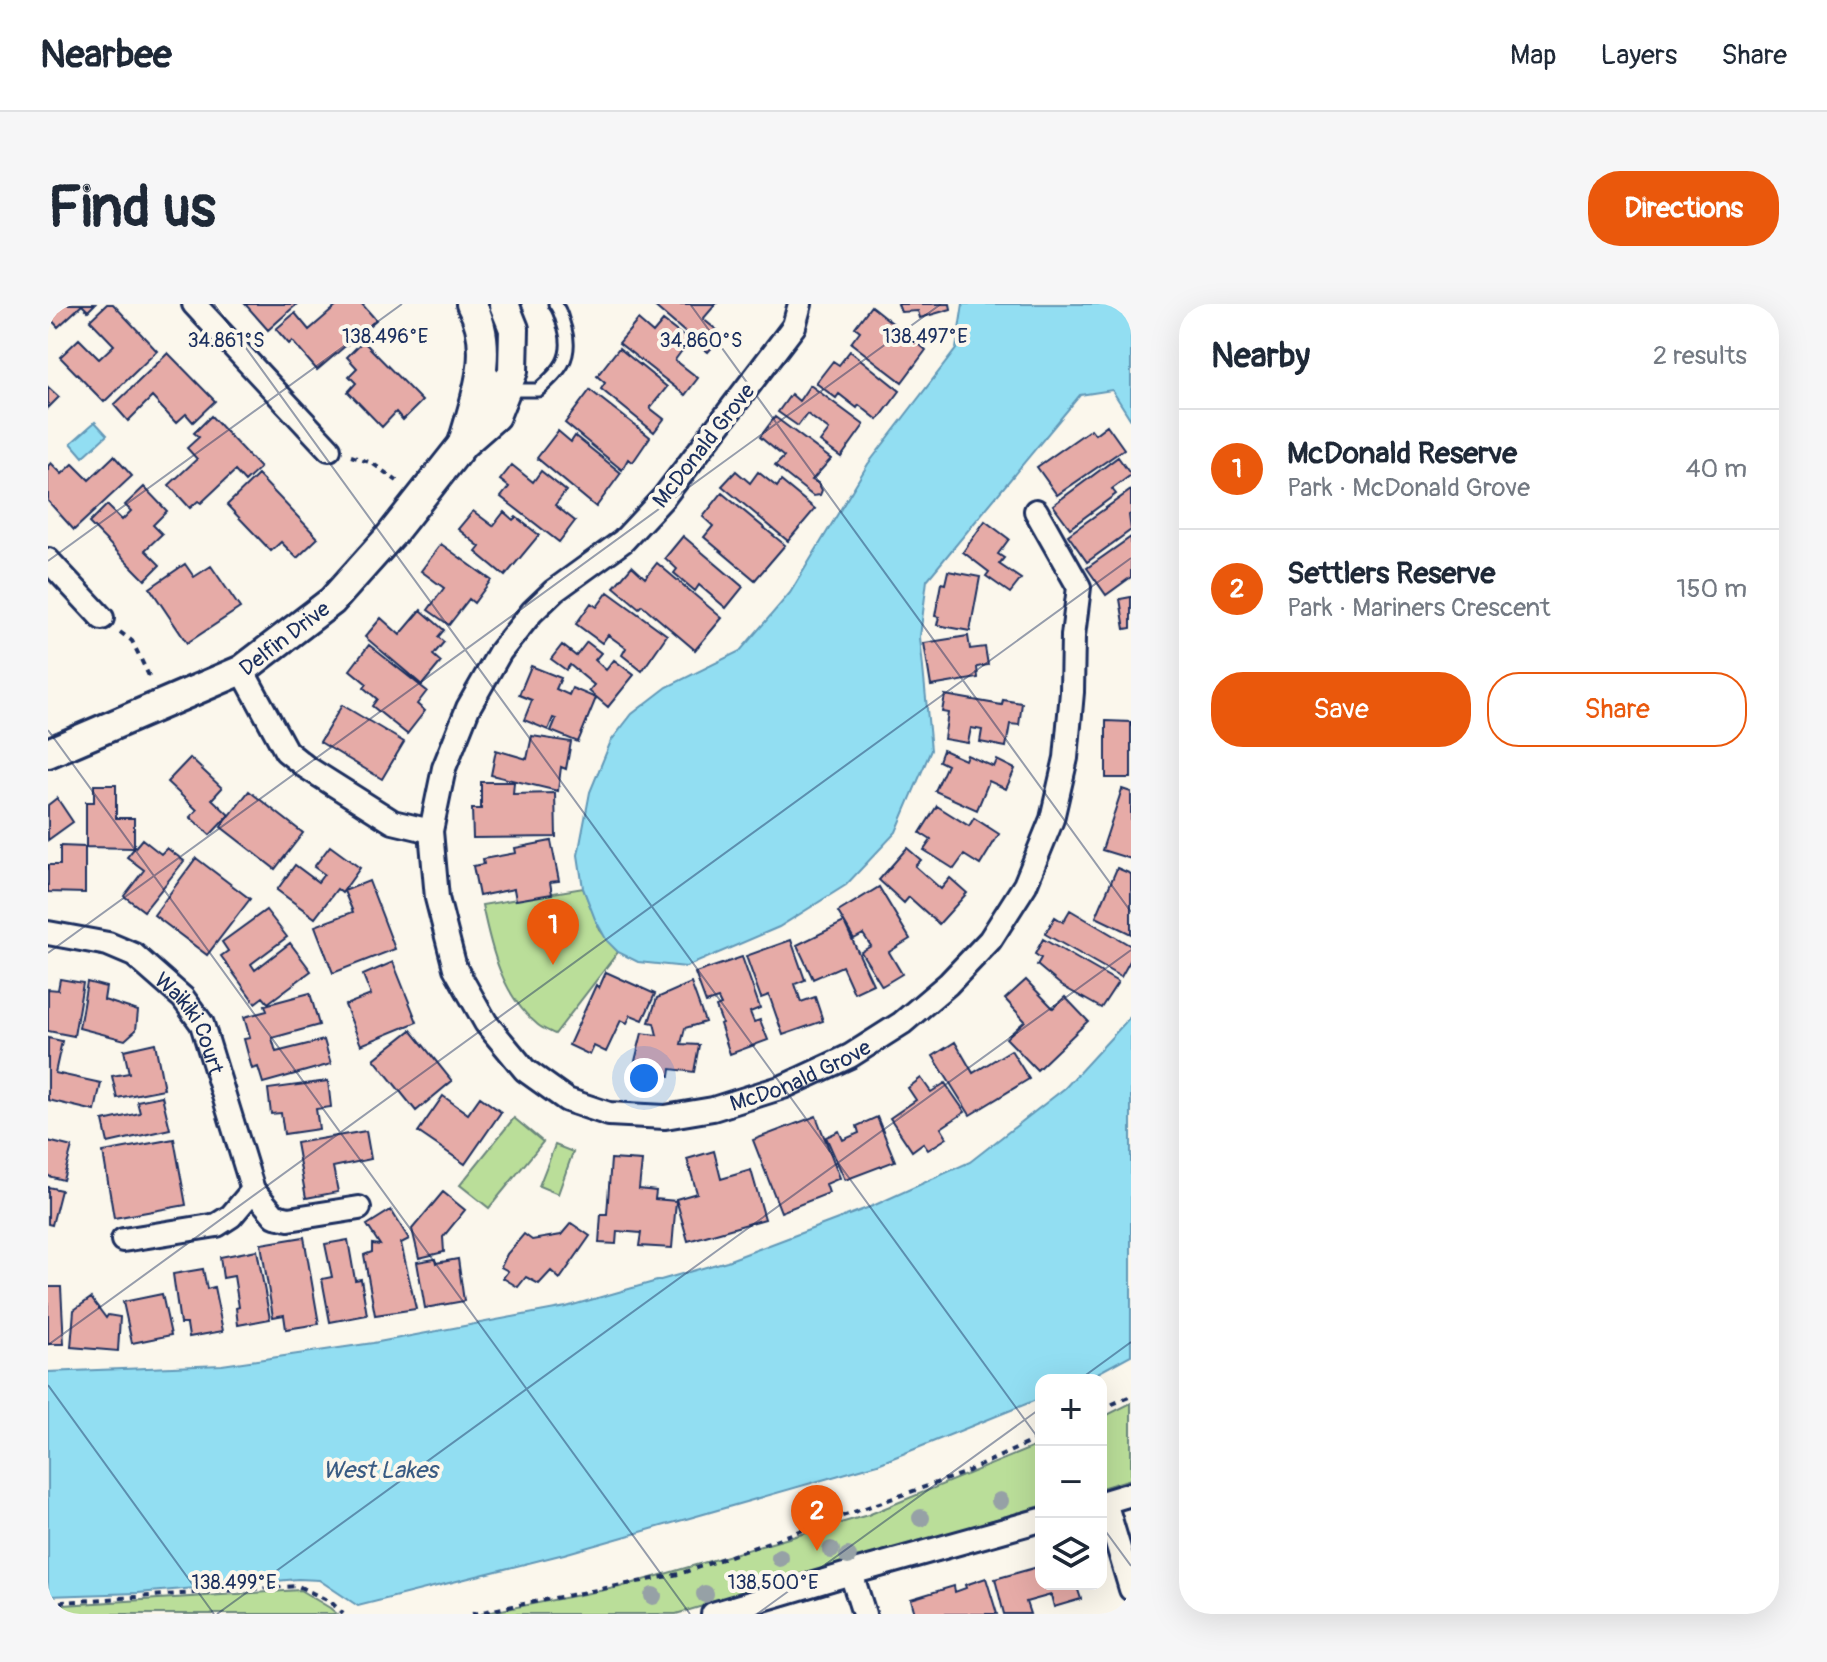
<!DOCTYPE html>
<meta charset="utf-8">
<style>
:root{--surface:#fff;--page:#f6f6f7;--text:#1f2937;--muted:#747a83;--line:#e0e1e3;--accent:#ea580c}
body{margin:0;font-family:Pangolin,sans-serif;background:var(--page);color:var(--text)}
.controls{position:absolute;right:24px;bottom:24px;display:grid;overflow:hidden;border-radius:16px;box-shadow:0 8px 32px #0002}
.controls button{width:72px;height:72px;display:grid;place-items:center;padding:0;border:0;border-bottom:2px solid var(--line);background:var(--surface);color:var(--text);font:40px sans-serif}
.you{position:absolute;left:596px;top:774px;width:28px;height:28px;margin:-20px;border:6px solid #fff;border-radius:50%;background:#1a73e8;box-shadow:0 0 0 12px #1a73e833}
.badge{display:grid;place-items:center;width:52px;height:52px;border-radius:50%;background:var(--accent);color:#fff;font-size:26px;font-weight:700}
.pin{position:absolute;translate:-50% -66px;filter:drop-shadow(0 2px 4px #0008)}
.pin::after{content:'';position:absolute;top:42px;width:28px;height:24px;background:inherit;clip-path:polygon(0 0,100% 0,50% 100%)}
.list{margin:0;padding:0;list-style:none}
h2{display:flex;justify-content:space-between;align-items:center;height:104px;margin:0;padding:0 32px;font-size:34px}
h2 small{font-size:26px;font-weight:400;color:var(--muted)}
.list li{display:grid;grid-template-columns:52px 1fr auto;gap:24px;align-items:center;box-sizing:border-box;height:120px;padding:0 32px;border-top:2px solid var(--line)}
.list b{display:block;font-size:30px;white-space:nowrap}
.list p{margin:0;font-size:26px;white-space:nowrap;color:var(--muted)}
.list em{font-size:26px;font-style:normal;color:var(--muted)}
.actions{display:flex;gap:16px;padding:24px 32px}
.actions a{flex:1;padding:18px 0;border:2px solid var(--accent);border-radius:32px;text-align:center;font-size:28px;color:var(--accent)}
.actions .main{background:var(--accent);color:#fff}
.icon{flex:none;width:44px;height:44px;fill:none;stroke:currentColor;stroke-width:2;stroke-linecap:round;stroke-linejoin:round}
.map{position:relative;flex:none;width:1083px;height:1310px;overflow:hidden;border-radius:32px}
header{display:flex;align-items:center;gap:48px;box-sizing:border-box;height:112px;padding:0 40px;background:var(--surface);border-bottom:2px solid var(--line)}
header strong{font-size:38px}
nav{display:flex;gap:44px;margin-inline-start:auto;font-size:28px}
.intro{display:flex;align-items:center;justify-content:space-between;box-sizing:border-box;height:192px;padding:0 48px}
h1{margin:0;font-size:56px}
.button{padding:20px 36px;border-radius:32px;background:var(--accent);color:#fff;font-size:28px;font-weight:700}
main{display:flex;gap:48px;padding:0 48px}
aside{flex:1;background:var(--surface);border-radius:32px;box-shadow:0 8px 32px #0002}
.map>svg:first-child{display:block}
.green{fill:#bade99;stroke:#6a867c;stroke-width:2}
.water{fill:#92def2;stroke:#6298b7;stroke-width:2}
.building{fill:#e6aba7;stroke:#1b2f5e;stroke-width:2}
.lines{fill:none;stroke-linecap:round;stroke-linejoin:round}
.service-casing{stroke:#1b2f5e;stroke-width:17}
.minor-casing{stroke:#1b2f5e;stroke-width:28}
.tertiary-casing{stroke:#1b2f5e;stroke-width:34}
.path{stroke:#1b2f5e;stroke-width:4;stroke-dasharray:6 6;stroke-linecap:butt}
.service{stroke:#fbf7ec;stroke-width:11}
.minor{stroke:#fbf7ec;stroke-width:22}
.tertiary{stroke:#fbf7ec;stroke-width:28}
.tree{fill:#96a1a6}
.ticks{fill:none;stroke:#1b2f5e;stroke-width:2;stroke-opacity:0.45}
.labels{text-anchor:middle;stroke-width:8;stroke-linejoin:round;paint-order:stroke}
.street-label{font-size:22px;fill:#1b2f5e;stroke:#fbf7ec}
.water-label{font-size:24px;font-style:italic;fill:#395b83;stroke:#fbf7ec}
.ticks-label{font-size:20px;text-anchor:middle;fill:#1b2f5e;stroke:#fbf7ec;stroke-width:8;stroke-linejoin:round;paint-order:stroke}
</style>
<header>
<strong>Nearbee</strong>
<nav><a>Map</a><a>Layers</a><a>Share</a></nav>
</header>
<div class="intro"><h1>Find us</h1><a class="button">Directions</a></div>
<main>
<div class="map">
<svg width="1083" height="1310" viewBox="0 0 1083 1310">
<rect width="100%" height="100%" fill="#fbf7ec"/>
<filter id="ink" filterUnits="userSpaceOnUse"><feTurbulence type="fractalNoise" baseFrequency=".0125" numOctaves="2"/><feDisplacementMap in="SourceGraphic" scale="16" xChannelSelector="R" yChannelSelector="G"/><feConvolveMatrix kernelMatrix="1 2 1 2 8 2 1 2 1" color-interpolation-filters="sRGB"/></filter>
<g filter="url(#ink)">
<path class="green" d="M535,584L552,626L570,648L507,730C501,727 495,725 490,721C454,692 443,644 434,601Z
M466,814L495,838L441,904L412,881Z
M507,841L525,848L510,890L491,882Z
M1083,1099V1175L1053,1184V1114Z
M993,1140V1202L628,1310H433L572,1283L820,1211Z
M252,1286L282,1304L289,1310H0V1302Z"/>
<path class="water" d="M915,0H1083V116L1064,86L1032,91L879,276L872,333L883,446L848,528L798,581L731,623L638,663L590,658L570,648L559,637L547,615L535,584L530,551L542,488L563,437L584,410L619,383L692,347L742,289L820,160L908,45Z
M47,118L59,131L35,153L23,139Z
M1083,712V1051L1037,1076H993V1094L830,1160L516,1250L310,1302L271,1276L250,1275L90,1289L0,1292V1068L174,1061L325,1039L518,1003L679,957L827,901L922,858L1017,784Z"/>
<path class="building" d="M3,0H47L40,7L34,1L10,23L0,12V2Z
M59,0H65L109,47L56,98L12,53L31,35L51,55L66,41L42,16Z
M197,0H249L220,26Z
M291,0H314L328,16L269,66L244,37L241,40L228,25L247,9L261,26Z
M604,0H668L655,15L675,31L660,48Z
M850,0H902L903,5L872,14L870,7L853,8Z
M823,2L878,46L854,78L803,39L812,27L807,23Z
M590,16L605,29L615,17L641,37L627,56L650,74L637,91L571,39Z
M315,37L374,97L355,116L348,108L334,123L300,88L308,79L301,72L309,64L299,53Z
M571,44L619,83L602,104L616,115L606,128L553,85L557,79L549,72Z
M802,47L852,87L830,116L811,101L809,104L791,90L788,94L768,79L785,57L791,61Z
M120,49L167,97L145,118L138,110L128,119L104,93L80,117L66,101Z
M762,81L816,121L793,153L772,138L781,126L759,110L750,122L730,108L743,90L751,97Z
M0,83L11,93L0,104Z
M542,86L602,133L585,158L580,155L574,166L517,119Z
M163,112L212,164L197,178L187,167L153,199L150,197L142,204L121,181L149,155L139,144L151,133L146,129Z
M727,113L783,155L764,176L770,179L774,186L772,191L765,192L727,162L736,153L712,133Z
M1059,121L1076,145L1009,191L989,163L1043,125L1047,130Z
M510,127L523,138L527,132L573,169L548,203L489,154Z
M66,152L84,172L26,226L0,197V162L3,159L14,170L25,160L41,176Z
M1070,153L1083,171L1064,185L1068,190L1022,224L1005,201Z
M464,161L485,178L493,167L518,187L507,201L527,217L511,238L453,193L461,183L452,176Z
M688,167L702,179L710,168L729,183L733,177L767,205L740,237L674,182Z
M210,171L270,234L249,254L233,238L223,247L179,201Z
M96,183L119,207L105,221L114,230L97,246L112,261L97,276L41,219L59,201L74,216L83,207L77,201Z
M1083,186V210L1081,211L1083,226L1039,258L1020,231Z
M674,189L737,241L707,276L656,233L665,222L655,213Z
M425,207L445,222L456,208L465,216L468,213L491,231L457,272L428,248L432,243L410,225Z
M937,217L961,235L950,250L956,254L951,260L973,275L962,289L938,272L941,268L915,248Z
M635,232L695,283L678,304L651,281L647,287L626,269L629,265L617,254Z
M1083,233V273L1058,291L1039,264Z
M393,240L443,276L426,299L421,295L401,321L380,306L396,284L373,267Z
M609,259L674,314L647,346L594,301L591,304L566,283L584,262L597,274Z
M137,260L146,273L163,262L192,304L139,339L102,284Z
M900,267L932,273L922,327L889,321L891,313L887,312L893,279L897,280Z
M560,288L619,331L594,367L574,351L578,344L560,331L554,339L528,320L543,299L549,303Z
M1083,293V324L1077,325L1072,295Z
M373,306L396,326L390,333L396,338L385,351L393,358L374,381L317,333L333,314L352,331Z
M920,332L922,345L937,343L940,361L929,363L930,374L883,382L876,339Z
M539,338L553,349L547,356L558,366L566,356L586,371L560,403L541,387L546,381L522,361L518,366L503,355L514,341L528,352Z
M321,341L379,387L369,400L377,407L359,430L324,402L329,395L316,384L319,380L302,366Z
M483,362L513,374L508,385L521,391L524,384L548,394L530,438L503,427L508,415L505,414L500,426L476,416L484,396L471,391Z
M897,391L954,401L955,396L974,399L971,421L962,420L958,443L932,438L934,426L923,424L920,439L896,435L900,409L894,408Z
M294,401L356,438L334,475L272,438Z
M1058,417L1083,418V474H1058Z
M484,432L523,438L518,465L513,463L510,487L443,471L448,446L479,455Z
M895,446L917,456L919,451L946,463L949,456L967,465L958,485L941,477L929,506L887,487L899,461L891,457Z
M142,454L174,484L164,495L181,511L162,531L142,513L149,506L119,478Z
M433,478H466L465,490L507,489L508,533L425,534L424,505H433Z
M46,481H68V514H86V544L38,543V498H46Z
M1074,485L1083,488V555L1054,546Z
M201,487L255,529L227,565L173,523Z
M9,494L25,518L0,536V501Z
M889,502L921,522L926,514L951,530L932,561L916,551L906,565L876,546L883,536L872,529Z
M94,535L113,550L119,544L136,557L96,607L76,592L96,566L79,553Z
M503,537L511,577L502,578L504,590L468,596L466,585L431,592L425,562L436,560L435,555L468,549L467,544Z
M12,542L37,543V589L0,588V561H12Z
M282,542L312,564L294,589L289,585L267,614L229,586L247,561L270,578L276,570L266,563Z
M859,544L873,556L867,562L893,585L902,574L919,589L891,620L861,593L856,599L831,576Z
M148,554L202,595L159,651L106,611Z
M1069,564L1083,570V630L1048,613Z
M321,577L347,645L285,669L267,622L305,608L296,587Z
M831,583L862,635L841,648L854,670L834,682L813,648L823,642L815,630L806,635L790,608Z
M218,606L239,633L203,660L207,666L242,639L263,667L220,699L215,693L207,699L173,652L180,647L174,638Z
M1022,606L1083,642V655L1073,673L997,630L1007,613L1015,618Z
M796,618L825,680L806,689L794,662L765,675L749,641Z
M995,635L1070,678L1053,704L1014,682L989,661L993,654L987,650Z
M743,636L757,676L747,680L753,698L767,693L775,717L735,731L721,691L713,694L698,652Z
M694,653L712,704L702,708L706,718L712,716L720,736L682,750L672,720L674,719L668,703L673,701L670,695L658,699L647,669Z
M345,658L369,718L313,741L297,701L323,691L315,671Z
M558,668L607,690L595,716L583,711L579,719L573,716L558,748L546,742L542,751L521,741L548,681L551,684Z
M12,675L35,679L26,732L0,727V685L10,686Z
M978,676L1005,704L1017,693L1040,717L989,766L958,734L977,717L957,695Z
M39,678L58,683L56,696L90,707L88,726L77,736L31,724Z
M643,679L657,718L637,724L633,740L651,741L646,768L623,765L622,772L586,761L594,729L609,731L606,719L601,718L609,694Z
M262,689L271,721L224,734L228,748L276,736L283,760L215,779L210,763L204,765L196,735L202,734L196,713L219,707L217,701Z
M363,726L404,777L368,807L326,755Z
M0,734L14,737L7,769L53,779L47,807L0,796Z
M907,738L925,769L963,746L981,775L922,811L885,752Z
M107,739L116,785L69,794L64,772L81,769L76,746Z
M873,774L883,788L897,779L917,808L893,824L899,834L880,846L875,839L864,847L842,814L868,796L860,784Z
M280,777L283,803L268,805L271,825L236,830L233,809L223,810L220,785Z
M114,792L122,825L60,839L55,817L92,809L89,797Z
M395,792L420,810L432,793L453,808L417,860L370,828Z
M768,812L792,874L778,880L781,889L733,908L705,836Z
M829,813L847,857L797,876L778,833L791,827L795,836L811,829L809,822Z
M318,827L323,855L285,863L290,888L258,894L248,839Z
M126,835L138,901L66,914L55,848Z
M0,837L24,843L15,876L0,872Z
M666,847L673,875L703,866L717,915L640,937L628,895L649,889L639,855Z
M563,855L594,857L591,885L608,887L607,895L628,897L624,944L591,942L593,929L569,927L568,940L551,939L553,910H559Z
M0,883L13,886L4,921L0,920Z
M395,888L417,906L395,933L396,948L371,954L364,925Z
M343,906L361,935L353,939L368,1005L327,1011L316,951L324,948V940L332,941L319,921Z
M523,919L542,932L512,975L503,967L491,980L478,973L470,983L455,974L460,967L453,963L459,950L476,930L484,936L513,931Z
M256,933L271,1020L238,1025L236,1011L225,1013L213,940Z
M300,936L307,976L313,975L319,1011L282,1018L274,975L284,973L277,940Z
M209,946L222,1015L190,1021L188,1004L191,1003L186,972L175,974L172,953Z
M387,955L388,959L410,955L416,997L377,1004L369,958Z
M155,965L159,985L166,983L175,1027L141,1033L139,1020H132L125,970Z
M0,983H13L16,1040H0Z
M114,990L123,1031L84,1039L75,998Z
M43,994L58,1014L60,1011L72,1013L70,1047L23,1043L26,1006Z
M993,1262V1280H1028L1033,1295L1006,1303L1003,1291L978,1298L982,1310H956L947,1275Z
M938,1274L949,1310H867L863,1295L906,1282L907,1288L918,1284L917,1281Z"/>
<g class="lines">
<defs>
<path id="service" d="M440,61L447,74L457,86H490C511,68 525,54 517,25C514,16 513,7 507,0"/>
<g id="minor">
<path d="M146,0L281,145"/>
<path id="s1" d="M752,0L746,22L616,193L575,237L506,287L484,308L452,348L420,404L396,464L383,527L389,594L407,664L438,719L477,766L519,796L561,810L617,813L665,805L735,783L802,752L854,719L900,680L942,636L977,581L1004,515L1018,454L1024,388L1025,332L1031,283L988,207"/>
<path d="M0,256L54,314"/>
<path d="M194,366L238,447L258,463L345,518L383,527"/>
<path id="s2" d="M0,629L60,640L86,651L135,694L154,720L205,886L227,912L241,915L311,904"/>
<path d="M75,936L169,921L183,912L205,886"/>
<path d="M1057,1198L1083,1285"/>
<path d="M1053,1199L1083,1190"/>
<path d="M803,1269L816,1310"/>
<path d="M665,1310L803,1269L993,1216"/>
</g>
<g id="tertiary">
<path d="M415,139C428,94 448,44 423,0"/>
<path id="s3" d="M0,449L194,366L284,297L343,231L415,140L447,112L465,67L466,25L456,0"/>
</g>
</defs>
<use href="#service" class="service-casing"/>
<use href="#minor" class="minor-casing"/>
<use href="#tertiary" class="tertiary-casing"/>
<path class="path" d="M303,152L324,159L349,177
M72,328L84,337L103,376
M1053,1105L1083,1092
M0,1299L250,1282L283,1298L295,1310
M424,1310L631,1270L916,1169L993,1133"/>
<use href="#service" class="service"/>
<use href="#minor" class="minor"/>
<use href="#tertiary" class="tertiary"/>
</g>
<g class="tree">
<circle cx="952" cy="1197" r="9"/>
<circle cx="873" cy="1214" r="9"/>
<circle cx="783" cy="1246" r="9"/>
<circle cx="800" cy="1252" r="9"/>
<circle cx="732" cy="1254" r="9"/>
<circle cx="657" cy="1290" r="9"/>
<circle cx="605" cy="1292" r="9"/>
</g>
</g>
<path class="ticks" d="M166,0L993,1138M642,0L1083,608M0,257L354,0M0,426L642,1310M0,649L893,0M0,1041L1083,254M1031,1076L1083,1038M0,1081L166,1310M1053,1221L1083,1262M169,1310L1083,646M709,1310L993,1104"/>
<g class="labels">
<g class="street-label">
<text transform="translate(655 141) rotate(-52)" y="8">McDonald Grove</text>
<text dy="8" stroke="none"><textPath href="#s3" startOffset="264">Delfin Drive</textPath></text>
<text dy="8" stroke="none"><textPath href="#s2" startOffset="180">Waikiki Court</textPath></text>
<text dy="8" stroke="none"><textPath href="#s1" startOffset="1216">McDonald Grove</textPath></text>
</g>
<g class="water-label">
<text x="332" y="1174">West Lakes</text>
</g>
</g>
<g class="ticks-label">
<text x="337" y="39">138.496°E</text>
<text x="877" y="39">138.497°E</text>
<text x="178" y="43">34.861°S</text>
<text x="653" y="43">34.860°S</text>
<text x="186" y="1285">138.499°E</text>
<text x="725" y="1285">138.500°E</text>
</g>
</svg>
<div class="controls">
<button>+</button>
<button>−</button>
<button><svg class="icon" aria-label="layers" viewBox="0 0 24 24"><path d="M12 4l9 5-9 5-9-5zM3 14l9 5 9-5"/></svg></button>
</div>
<div class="you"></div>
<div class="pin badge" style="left:505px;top:661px">1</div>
<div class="pin badge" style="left:769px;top:1247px">2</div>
</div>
<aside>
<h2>Nearby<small>2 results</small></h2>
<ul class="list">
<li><span class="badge">1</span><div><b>McDonald Reserve</b><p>Park · McDonald Grove</p></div><em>40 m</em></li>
<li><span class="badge">2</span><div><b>Settlers Reserve</b><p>Park · Mariners Crescent</p></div><em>150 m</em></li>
</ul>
<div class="actions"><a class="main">Save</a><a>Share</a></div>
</aside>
</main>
